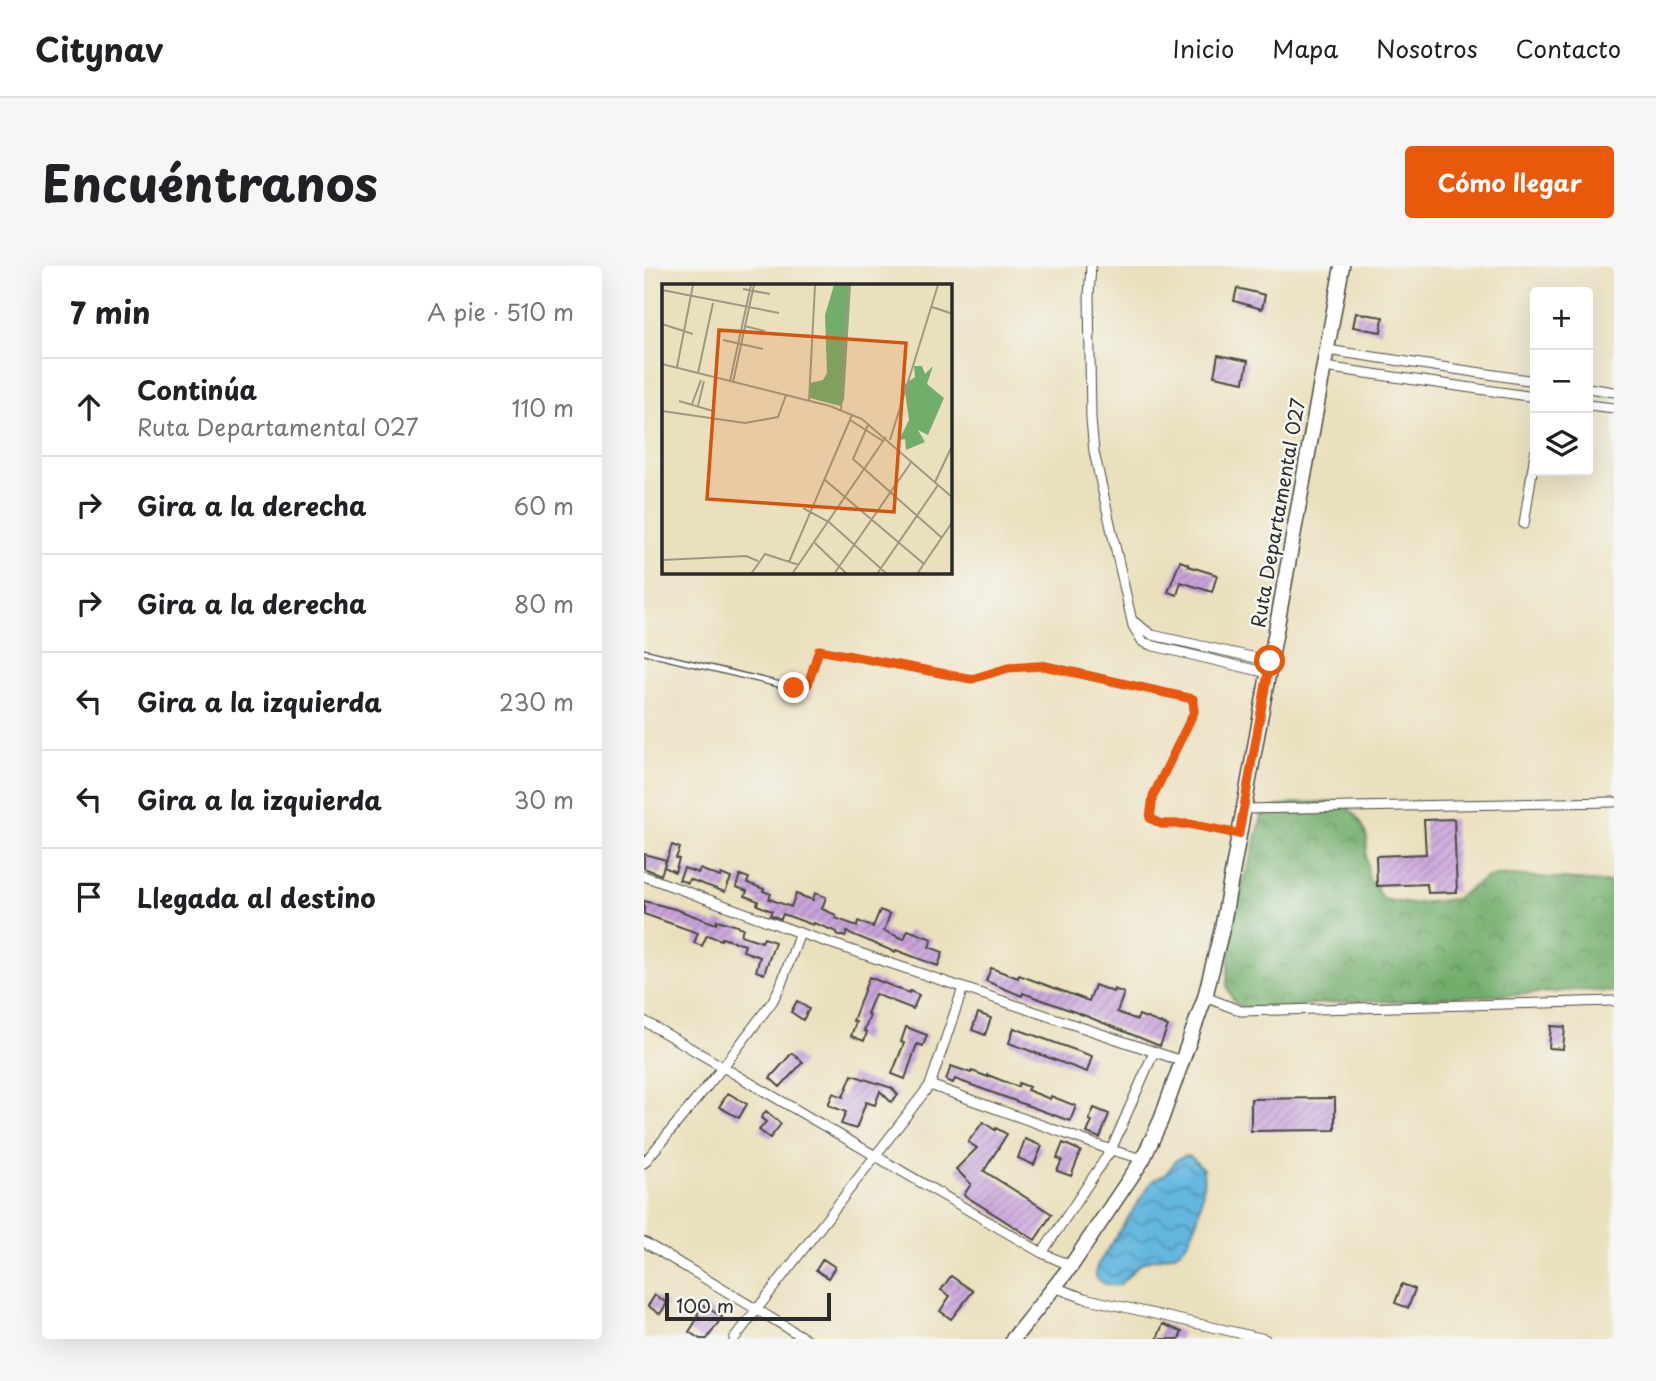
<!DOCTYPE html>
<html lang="es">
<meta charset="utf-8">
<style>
:root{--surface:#fff;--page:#f6f6f6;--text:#202124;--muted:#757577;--line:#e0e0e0;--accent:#ea580c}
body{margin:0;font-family:"Playpen Sans",sans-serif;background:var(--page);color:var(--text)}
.controls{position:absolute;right:21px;top:21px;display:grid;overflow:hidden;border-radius:7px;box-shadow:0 7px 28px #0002}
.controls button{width:63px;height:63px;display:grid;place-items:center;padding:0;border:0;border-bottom:2px solid var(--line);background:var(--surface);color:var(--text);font:35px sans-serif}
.scale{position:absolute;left:21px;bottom:18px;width:166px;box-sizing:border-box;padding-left:7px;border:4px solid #2b2b2b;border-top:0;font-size:19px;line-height:24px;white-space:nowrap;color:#2b2b2b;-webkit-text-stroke:5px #f6f6f2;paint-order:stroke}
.stop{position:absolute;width:21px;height:21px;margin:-16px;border:5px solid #ea580c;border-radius:50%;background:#fff}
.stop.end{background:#ea580c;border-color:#fff;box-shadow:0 2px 7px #0008}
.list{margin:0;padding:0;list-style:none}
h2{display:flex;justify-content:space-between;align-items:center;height:91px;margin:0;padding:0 28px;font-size:30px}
h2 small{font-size:23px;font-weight:400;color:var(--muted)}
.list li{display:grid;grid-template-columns:46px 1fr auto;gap:21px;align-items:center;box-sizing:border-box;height:98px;padding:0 28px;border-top:2px solid var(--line)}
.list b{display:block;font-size:26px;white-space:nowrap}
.list p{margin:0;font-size:23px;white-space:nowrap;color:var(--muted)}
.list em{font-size:23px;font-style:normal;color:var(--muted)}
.icon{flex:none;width:38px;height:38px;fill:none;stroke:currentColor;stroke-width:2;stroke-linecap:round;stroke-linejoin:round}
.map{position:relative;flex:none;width:970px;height:1073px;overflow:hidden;border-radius:7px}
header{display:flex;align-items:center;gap:42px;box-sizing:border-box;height:98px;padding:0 35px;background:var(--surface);border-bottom:2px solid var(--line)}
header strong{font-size:33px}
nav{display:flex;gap:38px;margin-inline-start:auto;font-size:24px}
.intro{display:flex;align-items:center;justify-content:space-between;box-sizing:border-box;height:168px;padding:0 42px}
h1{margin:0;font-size:49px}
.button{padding:18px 32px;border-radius:7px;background:var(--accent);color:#fff;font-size:24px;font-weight:700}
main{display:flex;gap:42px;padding:0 42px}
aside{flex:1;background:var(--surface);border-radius:7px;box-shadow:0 7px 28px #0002}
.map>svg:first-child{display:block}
.forest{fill:url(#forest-crowns);stroke:#4f6c4c;stroke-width:2}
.water{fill:url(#water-waves);stroke:#477185;stroke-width:2}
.building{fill:url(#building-hatch)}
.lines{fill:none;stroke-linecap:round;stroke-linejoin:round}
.service-casing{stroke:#484641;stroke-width:7}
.minor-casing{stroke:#484641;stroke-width:11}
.primary-casing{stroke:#484641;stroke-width:17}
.service{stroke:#fff;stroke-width:4.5}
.minor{stroke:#fff;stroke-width:9}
.primary{stroke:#fff;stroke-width:14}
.route{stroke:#ea580c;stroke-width:9}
.labels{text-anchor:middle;stroke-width:5;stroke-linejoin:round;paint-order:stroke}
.street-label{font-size:19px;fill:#2b2b2b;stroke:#f6f6f2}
.inset-road{fill:none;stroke:#9e9883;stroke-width:2}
.view{fill:#d5540f;fill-opacity:0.15;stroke:#d5540f;stroke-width:3.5}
.inset-edge{fill:none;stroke:#2b2b2b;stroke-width:3.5}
</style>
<header>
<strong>Citynav</strong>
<nav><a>Inicio</a><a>Mapa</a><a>Nosotros</a><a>Contacto</a></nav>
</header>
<div class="intro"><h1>Encuéntranos</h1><a class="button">Cómo llegar</a></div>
<main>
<aside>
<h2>7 min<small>A pie · 510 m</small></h2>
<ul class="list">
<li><svg class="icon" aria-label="ahead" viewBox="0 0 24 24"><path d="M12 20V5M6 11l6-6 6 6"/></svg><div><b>Continúa</b><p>Ruta Departamental 027</p></div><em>110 m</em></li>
<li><svg class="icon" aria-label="right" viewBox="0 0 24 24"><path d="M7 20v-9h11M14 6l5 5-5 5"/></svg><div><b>Gira a la derecha</b></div><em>60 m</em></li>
<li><svg class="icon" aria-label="right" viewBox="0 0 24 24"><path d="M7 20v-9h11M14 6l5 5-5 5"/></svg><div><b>Gira a la derecha</b></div><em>80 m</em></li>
<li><svg class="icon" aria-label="left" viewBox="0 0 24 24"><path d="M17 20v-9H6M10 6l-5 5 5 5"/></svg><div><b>Gira a la izquierda</b></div><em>230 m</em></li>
<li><svg class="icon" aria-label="left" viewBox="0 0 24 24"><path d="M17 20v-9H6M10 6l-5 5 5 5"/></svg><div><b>Gira a la izquierda</b></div><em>30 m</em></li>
<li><svg class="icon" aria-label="arrive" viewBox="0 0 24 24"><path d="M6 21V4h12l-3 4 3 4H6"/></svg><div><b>Llegada al destino</b></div></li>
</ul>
</aside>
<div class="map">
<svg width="970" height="1073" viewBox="0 0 970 1073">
<defs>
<pattern id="forest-crowns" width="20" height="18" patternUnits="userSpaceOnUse" patternTransform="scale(1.75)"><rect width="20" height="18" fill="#73ad6c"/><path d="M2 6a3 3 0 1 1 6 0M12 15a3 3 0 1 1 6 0" fill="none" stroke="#5f8d59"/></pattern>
<pattern id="water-waves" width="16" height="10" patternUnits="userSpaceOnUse" patternTransform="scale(1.75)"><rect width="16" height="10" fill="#63b7df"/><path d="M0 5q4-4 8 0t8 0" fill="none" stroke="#5295b5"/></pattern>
<pattern id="building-hatch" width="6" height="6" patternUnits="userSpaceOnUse" patternTransform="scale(1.75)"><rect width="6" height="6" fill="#c9a4db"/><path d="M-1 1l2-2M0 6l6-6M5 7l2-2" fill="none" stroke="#a386b2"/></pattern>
</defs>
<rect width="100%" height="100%" fill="#f6f6f2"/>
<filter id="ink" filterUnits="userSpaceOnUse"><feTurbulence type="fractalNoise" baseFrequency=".0143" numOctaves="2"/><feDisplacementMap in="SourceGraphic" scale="14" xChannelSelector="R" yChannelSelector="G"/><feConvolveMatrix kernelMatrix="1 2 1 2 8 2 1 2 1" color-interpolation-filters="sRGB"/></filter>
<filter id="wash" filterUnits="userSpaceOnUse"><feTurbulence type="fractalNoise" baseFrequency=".00686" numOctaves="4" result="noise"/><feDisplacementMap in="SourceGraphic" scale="28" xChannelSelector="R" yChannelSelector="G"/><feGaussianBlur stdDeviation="1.57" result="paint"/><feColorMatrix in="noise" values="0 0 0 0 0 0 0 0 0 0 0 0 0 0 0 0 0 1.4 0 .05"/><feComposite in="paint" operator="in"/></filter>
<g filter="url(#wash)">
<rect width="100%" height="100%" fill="#ebe0be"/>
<path class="forest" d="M685,536H694L703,539L716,555L720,563L723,572L722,591L725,614L733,620V625L739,633L766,638L811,633L843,611L852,610L866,609L970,617V726L934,724L869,729L800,731L749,736L720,734L669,738L639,743L601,742L592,738L587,730L583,721V712L592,636L607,592L619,546C639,535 663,537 685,536Z"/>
<path class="water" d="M541,890L547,891L559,903C561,926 554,975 531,988C522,992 514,992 505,994C492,998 485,1011 475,1019C462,1020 447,1017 453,1000L508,915L522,908L532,894Z"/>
<g id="blocks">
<path class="building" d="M593,22L621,29L618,43L590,35Z
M712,47L739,51L737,66L709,61Z
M574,89L604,95L600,116L570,110Z
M536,295L544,298V300L573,309L568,326L537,316L533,329L524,326Z
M810,553L813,626L784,627L783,618L733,620L732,590L782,588L780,554Z
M28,579L36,582L32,592L35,593L31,606L20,601Z
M0,588L22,594L17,609L0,602Z
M40,602L54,607L56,603L76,611L77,608L87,612L81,626L45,613L44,617L35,614Z
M96,609L105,612L103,617L120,623L119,625L127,628L125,633L147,641L152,628L169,634L171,627L182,631L178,643L192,649L191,652L213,660L214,655L229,661L236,644L246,648L240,665L260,673L264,664L288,673L285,681L299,686L294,700L252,684L251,686L203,666L201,671L193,668V666L170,657L169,659L139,648L137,653L126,649L128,645L113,639L114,635L101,630L103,625L92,621Z
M0,635L31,643L72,658L73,654L90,659L99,662L97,669L118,676L120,672L131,676L120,708L112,705L116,691L99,685L101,679L78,672L77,674L63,669L58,680L50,677L54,667L0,648Z
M347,702L374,712L375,709L445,735L451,719L469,726L470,723L480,727L473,746L493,754L495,749L524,760L516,780L442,750L379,727L378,730L342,715Z
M225,711L265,727L266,725L275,729L269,743L231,728L223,748L226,749L220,765L223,766L220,775L207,770L212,756L209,755Z
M153,735L165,743L159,754L147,746Z
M334,747L347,752L341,769L328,764Z
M907,760L921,761L919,783L905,782Z
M262,761L283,769L279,780L273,778L261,813L248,808L260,777L257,776Z
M370,762L448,790L443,806L365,777Z
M148,787L159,796L136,821L126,812Z
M307,800L327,807L328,805L344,811V809L374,821L375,817L385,821L383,824L406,833L407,830L432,840L426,855L311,813L309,817L302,814Z
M208,809L248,822L254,829L247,836L236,825L231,839L222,836L212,863L197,858L202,846L184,839L189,827L199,831Z
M84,827L103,838L95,852L75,841Z
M691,832V864L607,865V833Z
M450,842L465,848L456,872L443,867L448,855L445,854Z
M122,845L137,858L126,872L115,864L122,856L117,852Z
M339,856L351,864L352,862L363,868L340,905L408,948L391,974L320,929L327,918L312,903L333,882L324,876Z
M381,873L398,880L390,899L374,892Z
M419,877L437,885L427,910L413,905L418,894L413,892Z
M179,993L191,1001L184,1012L172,1004Z
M307,1010L329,1025L307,1053L296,1045L306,1030L297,1024Z
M758,1018L771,1023L764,1042L751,1037Z
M11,1029L23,1037L16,1048L4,1040Z
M59,1039L78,1051L63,1073H56L45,1066L55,1050L53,1049Z
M519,1058L538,1066L535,1073H513Z"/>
</g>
</g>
<g filter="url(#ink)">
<use href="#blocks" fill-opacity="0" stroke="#484641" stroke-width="2"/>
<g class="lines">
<defs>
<path id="service" d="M0,386L150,422L164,418L175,384L328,413L364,402L400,399L549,433L550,446L509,530L506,552L517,558H545L592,568"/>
<path id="minor" d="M447,0L445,30L447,153L450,186L489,360L499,376L510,380L624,407
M683,84L891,115
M680,101L891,131
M944,122L970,126
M944,139L970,142
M880,258L891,187
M489,355L508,369L626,395
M600,543L970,536
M0,610L156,667L538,795
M561,731L597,745L970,735
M0,755L398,987L427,1000
M286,819L319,722
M0,897L79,801L128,736L136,721L156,667
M0,976L162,1073
M398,987L467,884L510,786
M410,1021L440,1032L621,1073
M90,1073L286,819L467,884L499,893"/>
<path id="primary" d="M369,1073L427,1000L499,893L517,854L561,731L578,663L698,0"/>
</defs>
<use href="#service" class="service-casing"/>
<use href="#minor" class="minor-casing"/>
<use href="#primary" class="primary-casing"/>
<use href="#service" class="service"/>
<use href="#minor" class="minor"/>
<use href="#primary" class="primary"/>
</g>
</g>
<g class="lines" filter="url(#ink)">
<path class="route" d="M150,422L164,418L175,384L328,413L364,402L400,400L549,433L550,446L509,530L506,552L517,558H545L595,568L626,395"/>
</g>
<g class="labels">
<g class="street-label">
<text transform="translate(634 247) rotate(-80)" y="7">Ruta Departamental 027</text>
</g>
</g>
<g transform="translate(18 18)">
<rect width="290" height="290" fill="#ebe0be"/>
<path d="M172,1H189L182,116L178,122L148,114V99L161,96L165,89L163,31ZM252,82H260L263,90L271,82L265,100L282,114L266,151L256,146L263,158L244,166L243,155L237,156L247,136L242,101L253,93Z" fill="#73ad6c"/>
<path class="inset-road" d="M81,5L108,10M0,6L117,29M270,23L291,30M0,40L31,50M82,42L103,47M61,56L101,65M0,80L168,122L200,135L291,214M15,83L31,1M36,89L51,19M68,97L89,1M71,98L92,1M17,117L51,127M147,117L153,1M30,120L39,96M36,122L42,97M179,126L187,1M0,127L83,139L116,133L124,111M188,136L221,157M206,141L191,175L279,253M228,156L276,1M163,196L262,280M273,198L291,160M141,224L167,238L225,290M153,259L185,290M0,276L84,272L96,277M127,278L190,131M89,290L103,270L137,281M130,290L224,153M172,290L250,177M215,290L276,201M255,290L291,237"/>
<path class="view" d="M57,46L244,59L232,228L45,215Z"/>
<rect width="290" height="290" class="inset-edge"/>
</g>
</svg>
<div class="controls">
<button>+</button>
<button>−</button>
<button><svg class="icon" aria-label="layers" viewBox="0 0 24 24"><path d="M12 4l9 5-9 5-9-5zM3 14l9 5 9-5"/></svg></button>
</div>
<div class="scale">100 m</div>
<div class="stop" style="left:626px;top:395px"></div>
<div class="stop end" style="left:150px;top:422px"></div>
</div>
</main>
